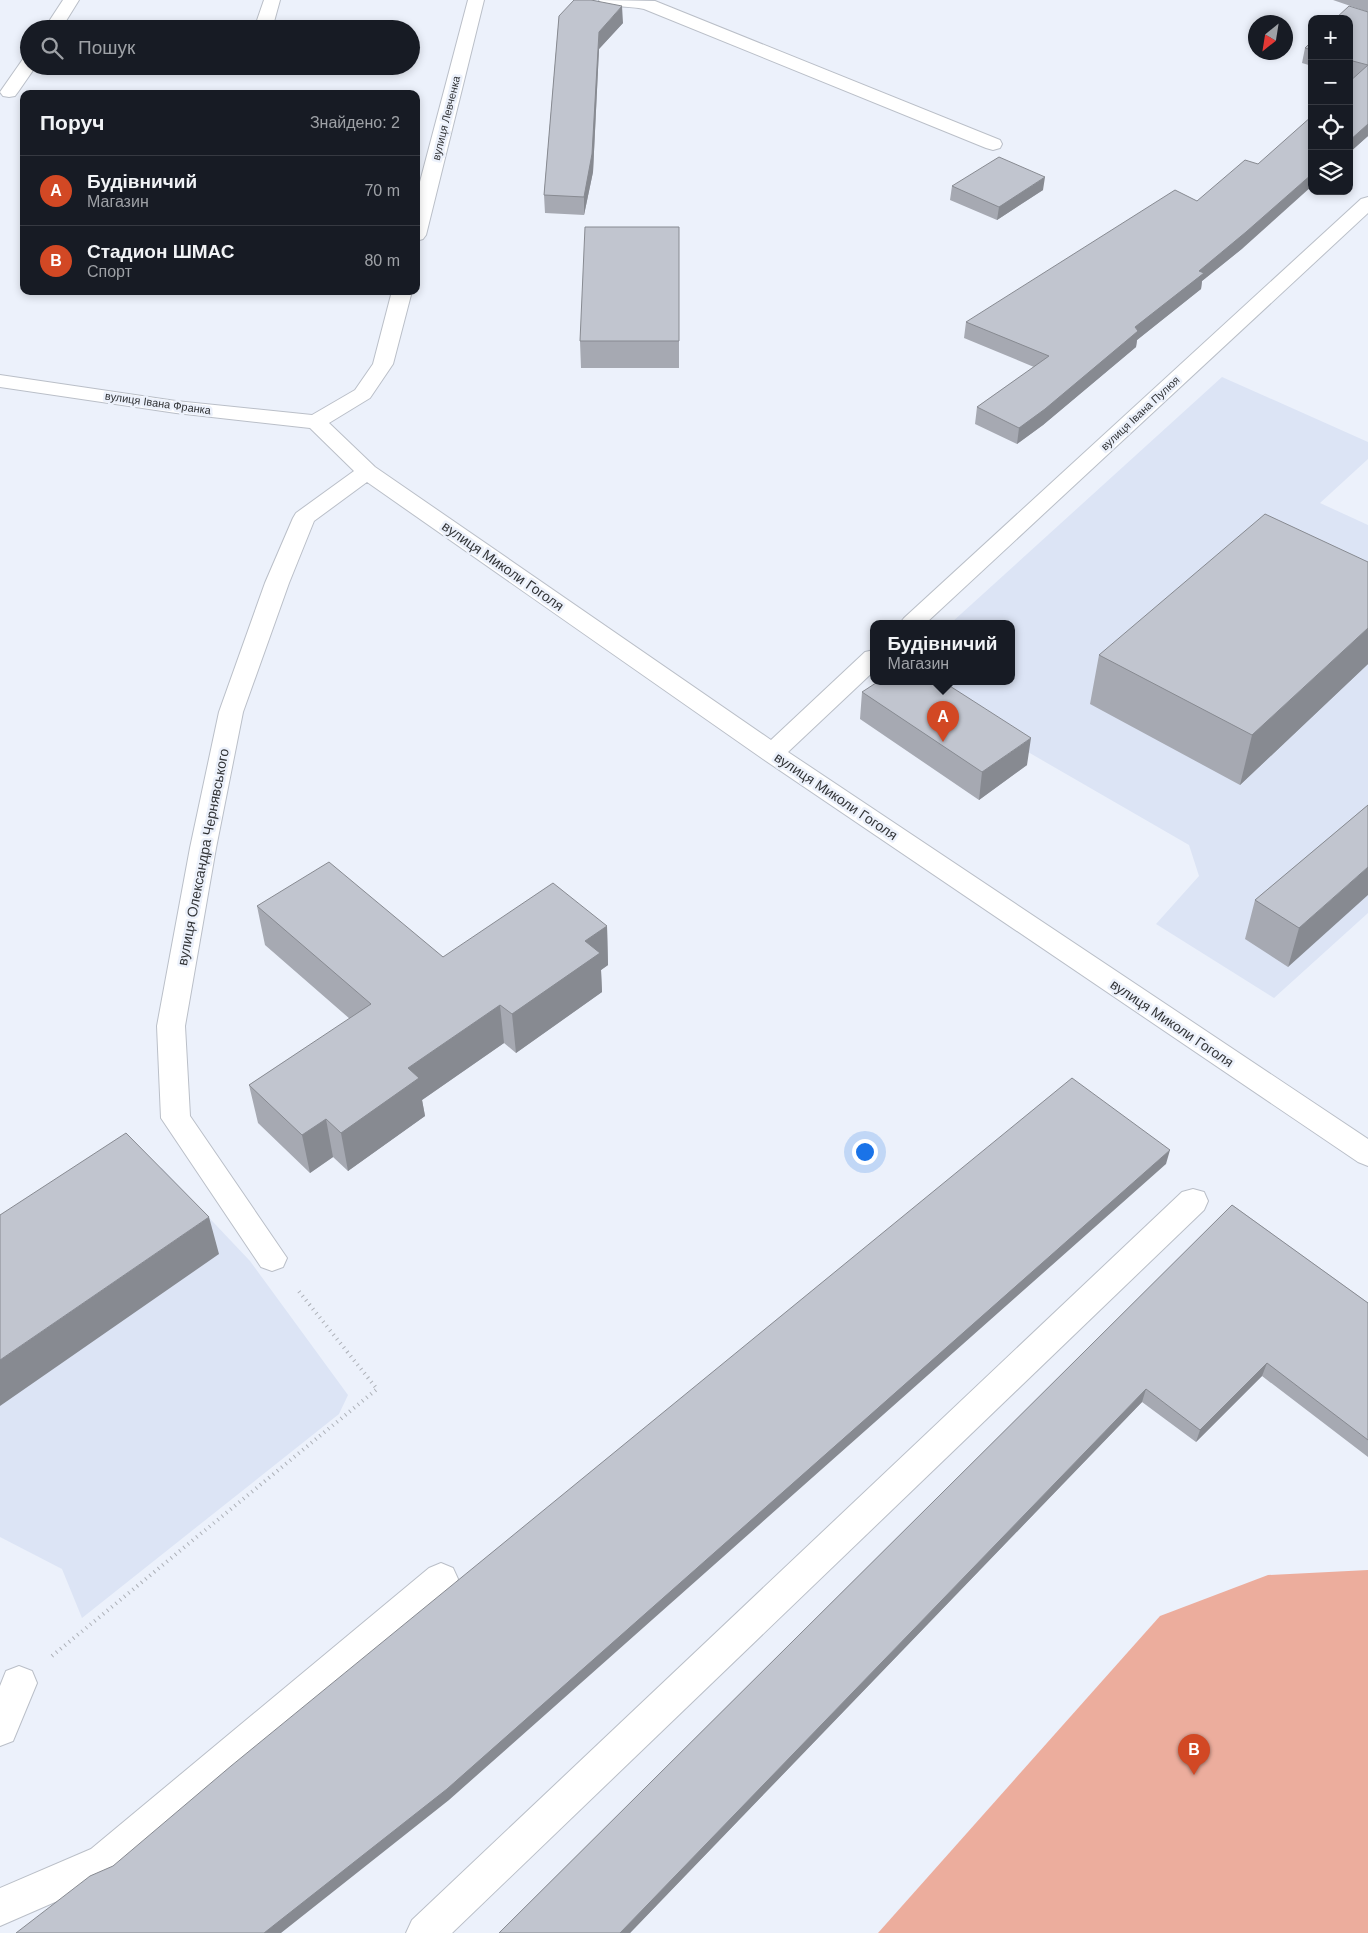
<!DOCTYPE html>
<html lang="uk">
<meta charset="utf-8">
<style>
:root{--surface:#171b24;--page:#20242c;--text:#f1f3f6;--muted:#9ea1a6;--line:#363941;--accent:#d24824}
body{margin:0;font-family:Arial,sans-serif;background:var(--page);color:var(--text)}
.controls{position:absolute;right:15px;top:15px;display:grid;overflow:hidden;border-radius:10px;box-shadow:0 2px 8px #0003}
.controls button{width:45px;height:45px;display:grid;place-items:center;padding:0;border:0;border-bottom:1px solid var(--line);background:var(--surface);color:var(--text);font:25px sans-serif}
.compass{position:absolute;left:1248px;top:15px;width:45px;height:45px;border-radius:50%;background:var(--surface);box-shadow:0 2px 8px #0003;rotate:210deg}
.you{position:absolute;left:864px;top:1151px;width:18px;height:18px;margin:-12px;border:4px solid #fff;border-radius:50%;background:#1a73e8;box-shadow:0 0 0 8px #1a73e833}
.badge{display:grid;place-items:center;width:32px;height:32px;border-radius:50%;background:var(--accent);color:#fff;font-size:16px;font-weight:700}
.pin{position:absolute;translate:-50% -41px;filter:drop-shadow(0 1px 2px #0008)}
.pin::after{content:'';position:absolute;top:26px;width:18px;height:15px;background:inherit;clip-path:polygon(0 0,100% 0,50% 100%)}
.popup{position:absolute;left:870px;top:620px;width:145px;height:65px;box-sizing:border-box;display:grid;place-content:center;border-radius:10px;background:var(--surface);filter:drop-shadow(0 1px 4px #0005);font-size:16px;white-space:nowrap;color:var(--muted)}
.popup b{font-size:19px;color:var(--text)}
.popup::after{content:'';position:absolute;left:50%;top:100%;margin-left:-10px;border:10px solid transparent;border-top-color:var(--surface)}
.list{margin:0;padding:0;list-style:none}
h2{display:flex;justify-content:space-between;align-items:center;height:65px;margin:0;padding:0 20px;font-size:21px}
h2 small{font-size:16px;font-weight:400;color:var(--muted)}
.list li{display:grid;grid-template-columns:32px 1fr auto;gap:15px;align-items:center;box-sizing:border-box;height:70px;padding:0 20px;border-top:1px solid var(--line)}
.list b{display:block;font-size:19px;white-space:nowrap}
.list p{margin:0;font-size:16px;white-space:nowrap;color:var(--muted)}
.list em{font-size:16px;font-style:normal;color:var(--muted)}
.icon{flex:none;width:28px;height:28px;fill:none;stroke:currentColor;stroke-width:2;stroke-linecap:round;stroke-linejoin:round}
.map{position:relative;flex:none;width:1368px;height:1933px;overflow:hidden}
.search{position:absolute;background:var(--surface);box-shadow:0 2px 8px #0003;left:20px;top:20px;width:400px;height:55px;display:flex;align-items:center;gap:12px;box-sizing:border-box;padding:0 18px;border-radius:28px;color:var(--muted);font-size:19px}
.panel{position:absolute;background:var(--surface);box-shadow:0 2px 8px #0003;left:20px;top:90px;width:400px;height:205px;border-radius:10px}
.map>svg:first-child{display:block}
.built{fill:#dce4f5}
.green{fill:#ecad9d}
.lines{fill:none;stroke-linecap:round;stroke-linejoin:round}
.minor-casing{stroke:#babfc8;stroke-width:2}
.path{stroke:#adb1b8;stroke-width:4;stroke-dasharray:1 4.5;stroke-linecap:butt}
.minor{fill:#fff;fill-rule:evenodd}
.wall{fill:#a6a9b2}
.shaded-wall{fill:#878a91}
.building{fill:#c1c5cf;stroke:#878a91}
.labels{text-anchor:middle;stroke-width:5;stroke-linejoin:round;paint-order:stroke}
.far-street-label{font-size:11px;fill:#323437;stroke:#ecf1fb}
.street-label{font-size:14px;fill:#323437;stroke:#ecf1fb}
</style>
<div class="map">
<svg width="1368" height="1933" viewBox="0 0 1368 1933">
<rect width="100%" height="100%" fill="#ecf1fb"/>
<path class="built" d="M1222,377L1368,442V459L1320,503L1368,525V913L1274,998L1156,924L1199,876L1189,845L905,681H1012V623H951Z
M126,1158L162,1168L250,1261L348,1395L339,1414L82,1618L62,1569L0,1537V1217Z"/>
<path class="green" d="M1368,1570V1933H878L1160,1616L1268,1575Z"/>
<g class="lines">
<defs>
<path id="minor" d="M63,0H79L61,29H44Z
M264,0H280L272,29H254Z
M468,0H484L426,235L423,239L416,241V197Z
M599,0L655,1L1000,140L1002,144L1000,148L993,150L986,148L644,9C630,6 615,7 601,4Z
M29,58V66H36L18,92L15,96L9,97L3,96L0,92L23,59Z
M1368,197V213L926,623H900L904,618L1361,199Z
M392,291H412L393,364L370,398L329,423L375,467L771,740L865,652L874,650V671L788,752L1368,1139V1166L1358,1162L763,759L367,482L314,521L289,583L243,712L216,848L185,1026L190,1116L287,1258L283,1267L272,1271L261,1267L161,1118L157,1026L190,848L219,712L265,583L293,518L296,513L354,471L310,428L176,413L0,387V375L176,401L312,415L355,390L373,364Z
M1193,1189L1204,1192L1208,1201L1204,1210L452,1933H406L412,1920L1182,1192Z
M441,1563L453,1568L458,1579L453,1590L117,1875L0,1926V1888L91,1849L429,1568Z
M19,1666L32,1671L37,1683L13,1741L0,1746V1686L6,1671Z"/>
</defs>
<use href="#minor" class="minor-casing"/>
<path class="path" d="M52,1656L377,1389L297,1289"/>
<use href="#minor" class="minor"/>
</g>
<path class="wall" d="M1333,0H1368V12Z
M1368,12V136L1349,153L1354,78L1349,76V19Z
M559,16L623,23L599,49L593,172L584,215L545,213L544,195Z
M1312,41V66L1302,63L1305,48Z
M952,186L1043,190L997,220L950,200Z
M679,227V368H581L580,341Z
M1243,248L1202,281L1201,289L1137,340L1136,347L1043,425L1017,444L975,424L977,407L1034,367L964,338L966,322Z
M1368,562V664L1240,785L1090,704L1099,655Z
M862,692L1027,765L979,800L860,719Z
M1368,805L1288,967L1245,939L1255,900Z
M257,906L443,957L607,926L608,965L601,970L602,992L516,1053L504,1043L422,1100L425,1116L348,1171L333,1157L310,1173L258,1123L249,1085L350,1019L265,945Z
M1232,1205L1368,1303V1457L1262,1376L1196,1442L1142,1402L630,1933H499Z"/>
<path class="shaded-wall" d="M622,6L623,23L599,49L593,172L584,215V197L599,32Z
M1368,124V136L1349,153V141Z
M1312,174V186L1243,248L1202,281L1201,289L1137,340L1136,347L1043,425L1017,444L1019,428L1199,271Z
M1045,177L1043,190L997,220L999,207Z
M1368,628V664L1240,785L1252,735Z
M1031,738L1027,765L979,800L982,772Z
M1368,867V895L1288,967L1299,928Z
M607,926L608,965L601,970L602,992L516,1053L512,1014L585,941Z
M500,1005L504,1043L422,1100L425,1116L348,1171L341,1133L408,1068Z
M326,1119L333,1157L310,1173L302,1135Z
M1170,1150L1166,1164L449,1800L281,1933H264Z
M209,1217L219,1254L0,1406V1360Z
M1267,1363L1262,1376L1196,1442L1200,1430Z
M1146,1389L1142,1402L630,1933H620Z"/>
<path class="building" d="M574,0H591L622,6L599,32L592,154L584,197L544,195L559,16Z
M1349,6L1368,12V65L1349,60V19H1335Z
M1312,41V50L1305,48Z
M1368,65V124L1349,141V82Z
M1312,116V174L1246,232L1199,271L1204,273L1135,327L1138,331L1045,409L1019,428L977,407L1049,356L966,322L1175,190L1197,201L1245,160L1258,164Z
M999,157L1045,177L999,207L952,186Z
M585,227H679V341H580Z
M1265,514L1368,562V628L1252,735L1099,655Z
M879,681H942L1031,738L982,772L862,692Z
M1368,805V867L1299,928L1255,900Z
M329,862L443,957L553,883L607,926L585,941L600,953L512,1014L500,1005L408,1068L419,1078L341,1133L326,1119L302,1135L249,1085L371,1004L257,906Z
M1072,1078L1170,1150L447,1789L264,1933H16L90,1876L113,1866L231,1766Z
M126,1133L209,1217L0,1360V1215Z
M1232,1205L1368,1303V1440L1267,1363L1200,1430L1146,1389L620,1933H499Z"/>
<g class="labels">
<g class="far-street-label">
<text transform="translate(446 118) rotate(-76)" y="4">вулиця Левченка</text>
<text transform="translate(158 403) rotate(8)" y="4">вулиця Івана Франка</text>
<text transform="translate(1140 413) rotate(-43)" y="4">вулиця Івана Пулюя</text>
</g>
<g class="street-label">
<text transform="translate(503 566) rotate(35)" y="5">вулиця Миколи Гоголя</text>
<text transform="translate(836 796) rotate(34)" y="5">вулиця Миколи Гоголя</text>
<text transform="translate(203 857) rotate(-79)" y="5">вулиця Олександра Чернявського</text>
<text transform="translate(1172 1023) rotate(34)" y="5">вулиця Миколи Гоголя</text>
</g>
</g>
</svg>
<div class="controls">
<button>+</button>
<button>−</button>
<button><svg class="icon" aria-label="locate" viewBox="0 0 24 24"><circle cx="12" cy="12" r="6"/><path d="M12 2v4M12 18v4M2 12h4M18 12h4"/></svg></button>
<button><svg class="icon" aria-label="layers" viewBox="0 0 24 24"><path d="M12 4l9 5-9 5-9-5zM3 14l9 5 9-5"/></svg></button>
</div>
<svg class="compass" viewBox="-18 -18 36 36"><path d="M0-13l5 13h-10z" fill="#e53935"/><path d="M0 13l5-13h-10z" fill="#9ea1a6"/></svg>
<div class="you"></div>
<div class="pin badge" style="left:943px;top:742px">A</div>
<div class="popup"><b>Будівничий</b>Магазин</div>
<div class="pin badge" style="left:1194px;top:1775px">B</div>
<div class="search"><svg class="icon" aria-label="search" viewBox="0 0 24 24"><circle cx="10" cy="10" r="6"/><path d="M15 15l6 6"/></svg>Пошук</div>
<section class="panel">
<h2>Поруч<small>Знайдено: 2</small></h2>
<ul class="list">
<li><span class="badge">A</span><div><b>Будівничий</b><p>Магазин</p></div><em>70 m</em></li>
<li><span class="badge">B</span><div><b>Стадион ШМАС</b><p>Спорт</p></div><em>80 m</em></li>
</ul>
</section>
</div>
